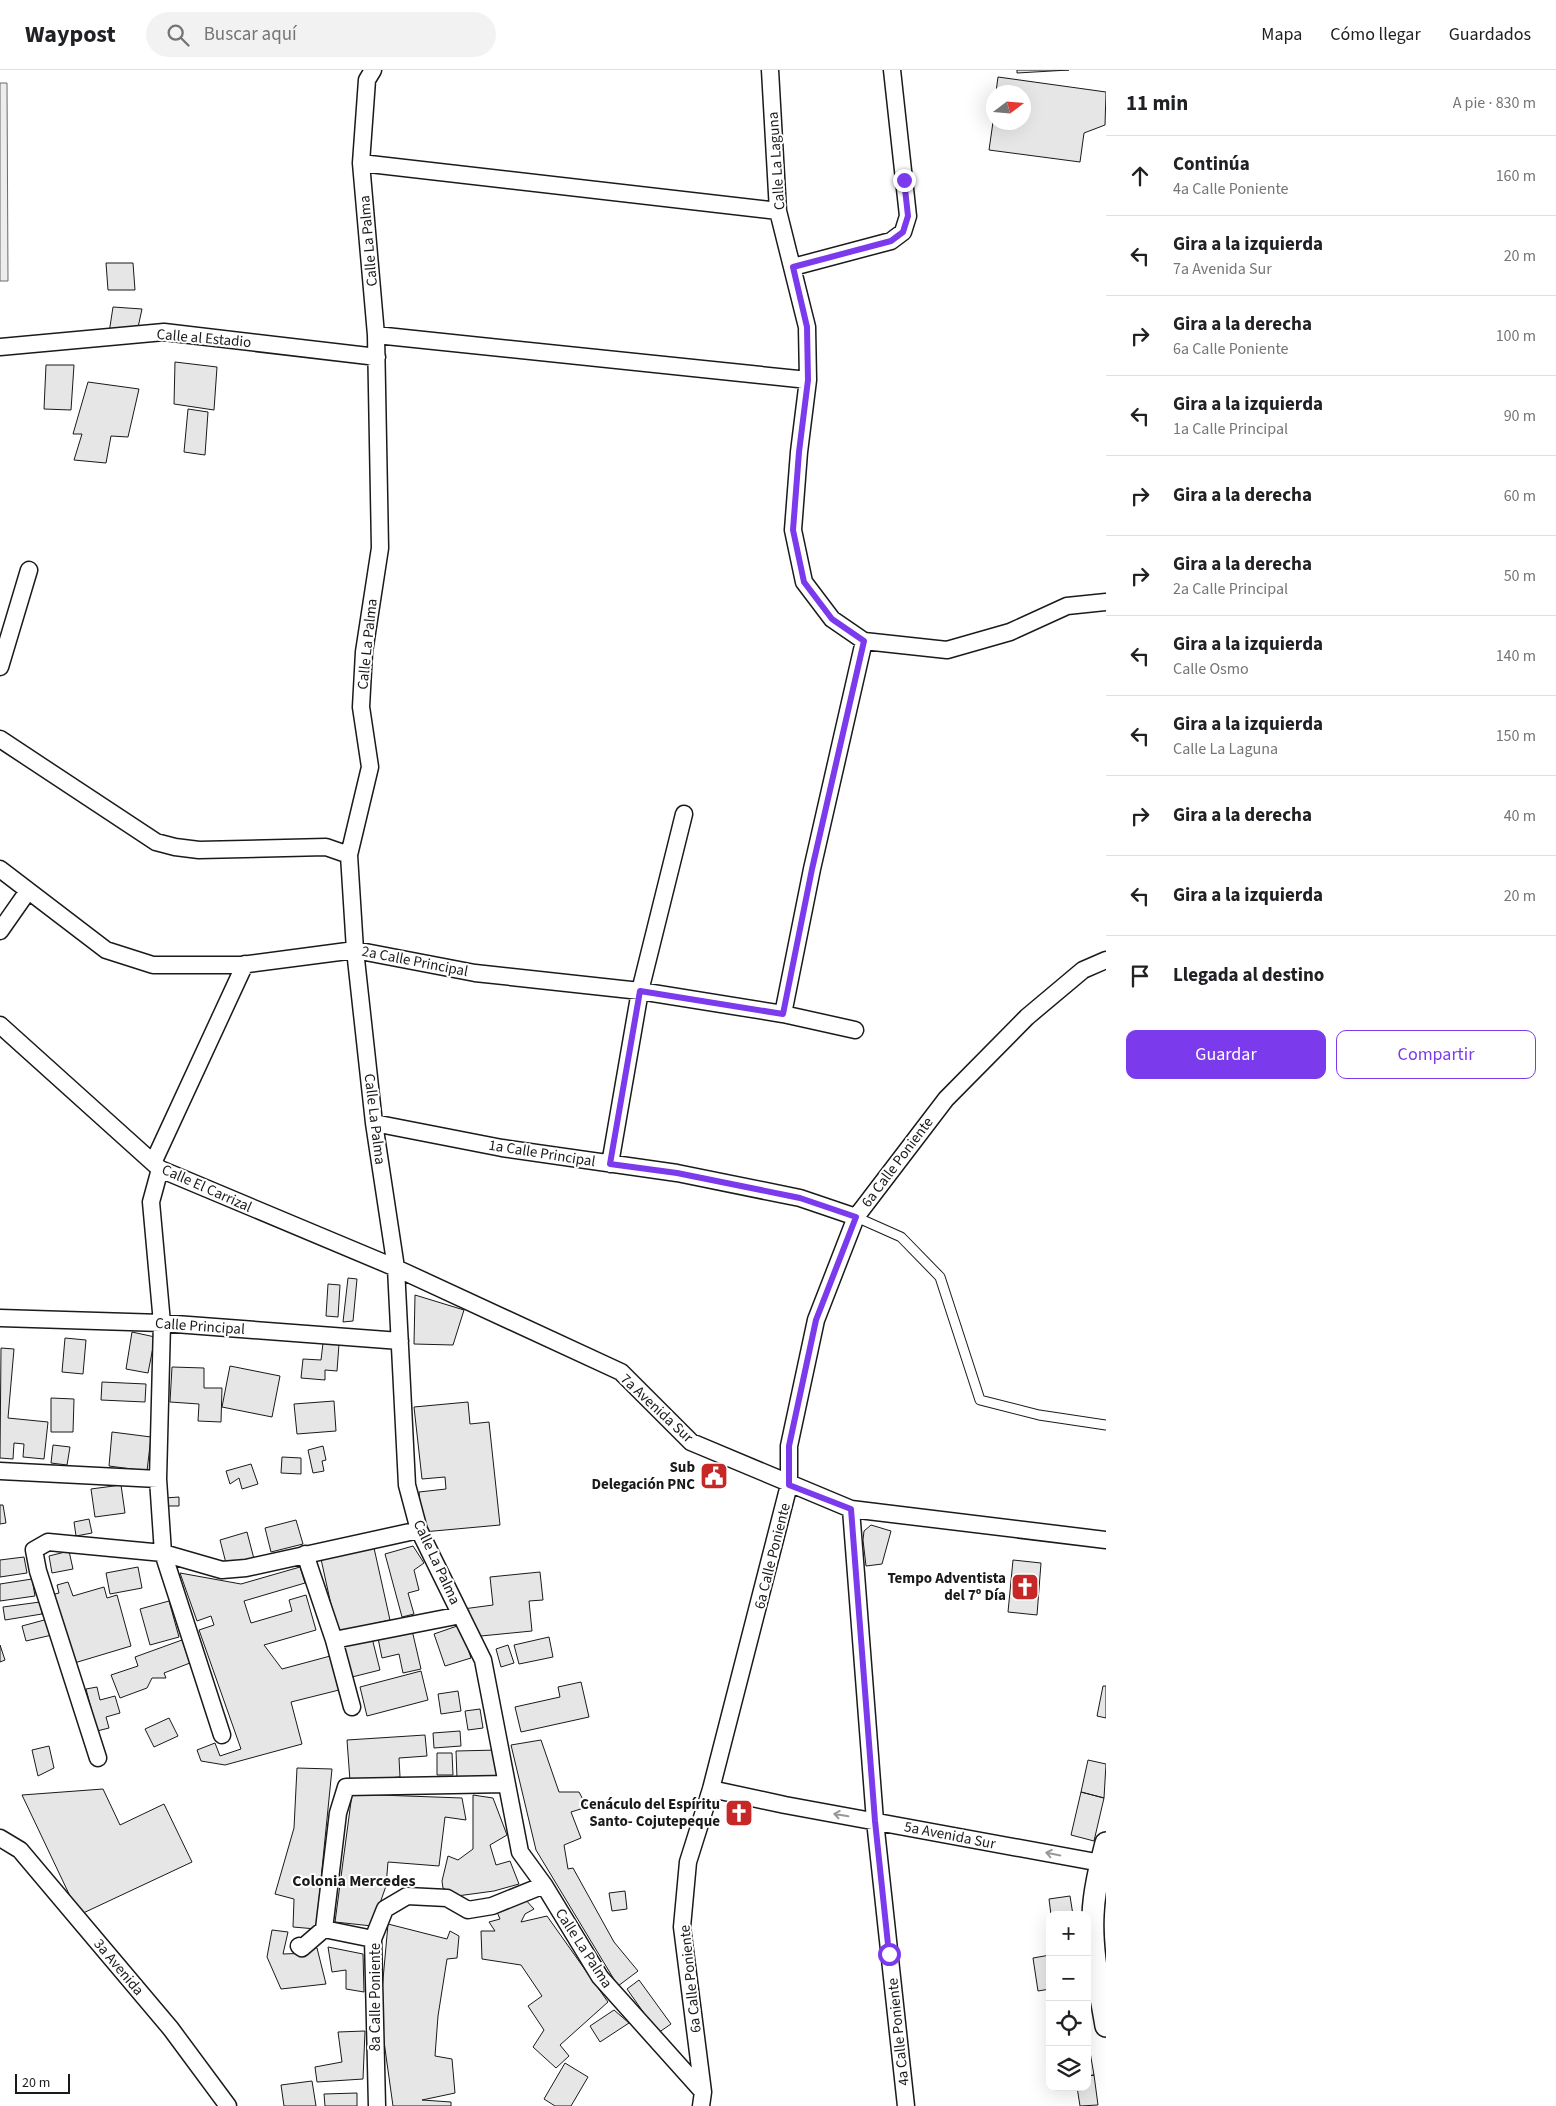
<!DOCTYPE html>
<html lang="es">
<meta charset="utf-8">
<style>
:root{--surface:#fff;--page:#f2f2f2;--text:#202124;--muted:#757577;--line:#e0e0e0;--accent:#7c3aed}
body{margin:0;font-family:"Source Sans 3",sans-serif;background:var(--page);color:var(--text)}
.controls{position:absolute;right:15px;bottom:15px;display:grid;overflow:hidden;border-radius:10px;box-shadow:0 5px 20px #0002}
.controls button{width:45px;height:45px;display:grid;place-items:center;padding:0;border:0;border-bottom:1px solid var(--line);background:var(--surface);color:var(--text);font:25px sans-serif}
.compass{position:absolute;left:986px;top:15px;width:45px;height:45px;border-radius:50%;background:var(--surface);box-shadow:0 5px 20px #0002;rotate:74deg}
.scale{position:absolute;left:15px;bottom:12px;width:55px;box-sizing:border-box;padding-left:5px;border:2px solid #1a1a1a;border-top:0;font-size:14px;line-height:18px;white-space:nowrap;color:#1a1a1a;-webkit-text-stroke:4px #fff;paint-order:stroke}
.stop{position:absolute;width:15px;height:15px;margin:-11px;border:4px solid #7c3aed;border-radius:50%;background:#fff}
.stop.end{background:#7c3aed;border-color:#fff;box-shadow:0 1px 5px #0008}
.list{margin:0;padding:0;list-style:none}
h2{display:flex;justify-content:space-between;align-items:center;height:65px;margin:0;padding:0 20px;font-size:21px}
h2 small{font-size:16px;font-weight:400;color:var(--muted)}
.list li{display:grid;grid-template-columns:32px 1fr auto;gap:15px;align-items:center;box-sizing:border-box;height:80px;padding:0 20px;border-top:1px solid var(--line)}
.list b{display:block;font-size:19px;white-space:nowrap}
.list p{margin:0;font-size:16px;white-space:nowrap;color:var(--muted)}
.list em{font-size:16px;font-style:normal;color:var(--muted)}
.actions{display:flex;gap:10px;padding:15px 20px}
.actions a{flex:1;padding:11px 0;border:1px solid var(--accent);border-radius:10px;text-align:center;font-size:18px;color:var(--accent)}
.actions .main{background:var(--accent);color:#fff}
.icon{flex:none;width:28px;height:28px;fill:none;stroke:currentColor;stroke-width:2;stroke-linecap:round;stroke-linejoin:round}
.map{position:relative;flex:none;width:1106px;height:2036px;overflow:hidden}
header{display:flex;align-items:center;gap:30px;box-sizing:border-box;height:70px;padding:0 25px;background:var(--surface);border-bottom:1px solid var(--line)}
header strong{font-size:24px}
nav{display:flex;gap:28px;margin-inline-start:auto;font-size:18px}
.search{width:350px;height:45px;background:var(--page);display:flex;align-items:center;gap:12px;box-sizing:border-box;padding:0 18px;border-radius:28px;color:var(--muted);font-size:19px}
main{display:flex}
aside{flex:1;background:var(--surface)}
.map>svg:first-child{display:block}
.built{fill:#ededed;stroke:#6a6a6a}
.building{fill:#e6e6e6;stroke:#1a1a1a}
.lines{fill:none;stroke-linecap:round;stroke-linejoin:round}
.service-casing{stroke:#1a1a1a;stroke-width:11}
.minor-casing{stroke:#1a1a1a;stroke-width:19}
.tertiary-casing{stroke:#1a1a1a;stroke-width:24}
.service{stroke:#fff;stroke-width:9}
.minor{stroke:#fff;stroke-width:16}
.tertiary{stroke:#fff;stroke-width:21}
.oneway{stroke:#989898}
.route{stroke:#7c3aed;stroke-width:6}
.labels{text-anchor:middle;stroke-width:4;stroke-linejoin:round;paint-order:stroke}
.street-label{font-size:15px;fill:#1a1a1a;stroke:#fff}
.poi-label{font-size:15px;font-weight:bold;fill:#1a1a1a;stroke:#fff;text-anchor:end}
.neighbourhood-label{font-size:16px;font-weight:bold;fill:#1a1a1a;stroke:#fff}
</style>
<header>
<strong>Waypost</strong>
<div class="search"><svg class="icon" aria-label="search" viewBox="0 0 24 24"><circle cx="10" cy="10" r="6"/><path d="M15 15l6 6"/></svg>Buscar aquí</div>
<nav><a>Mapa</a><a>Cómo llegar</a><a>Guardados</a></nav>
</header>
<main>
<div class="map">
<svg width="1106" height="2036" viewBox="0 0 1106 2036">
<rect width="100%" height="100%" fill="#fff"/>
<path class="built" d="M0,13H7L8,211H0Z"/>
<path class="building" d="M1017,0H1069L1017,3Z
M998,7L1106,22L1105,55L1084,63L1080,92L989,80L994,45V52H1024V22H996Z
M106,193H133L135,220H108Z
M113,237L142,239L137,262L109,263Z
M175,292L217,297L214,340L174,334Z
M46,295H74L71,340L44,339Z
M88,312L139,319L128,367L111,366L106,393L74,390L82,364H73Z
M188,339L208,342L205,385L184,382Z
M348,1208L357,1209L353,1251L343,1252Z
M328,1214L340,1215L338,1247L326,1246Z
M415,1225L464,1240L453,1275L414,1274Z
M132,1262L155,1267L148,1303L126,1299Z
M65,1268L86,1270L83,1304L62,1302Z
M323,1273L339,1274L337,1301L325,1300V1310L301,1308L303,1289L321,1290Z
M1,1278L14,1279L8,1348L48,1352L44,1389L23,1387L24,1374L14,1373L13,1389L0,1388Z
M230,1296L280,1306L272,1347L222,1337Z
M172,1297L204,1298V1318H222L221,1352L198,1351L199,1334L170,1332Z
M102,1312L146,1314L145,1332L101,1330Z
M51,1328L74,1329L73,1362H51Z
M334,1331L336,1361L297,1364L294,1334Z
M468,1332L470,1354L489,1352L500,1455L423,1462L419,1422L446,1419L445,1407L422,1409L414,1337Z
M112,1362L151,1367L147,1401L109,1396Z
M53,1375L70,1377L67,1395L51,1393Z
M323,1376L326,1390L322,1391L324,1401L313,1403L308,1380Z
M282,1387L301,1388V1404L281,1403Z
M251,1394L258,1414L242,1419L239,1408L230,1414L226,1401Z
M121,1415L125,1443L95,1447L91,1419Z
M179,1427V1436H166L165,1428Z
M0,1435H3L6,1453L0,1454Z
M89,1449L92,1463L76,1466L74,1452Z
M296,1450L303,1474L271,1482L265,1458Z
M871,1455L891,1461L882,1494L866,1496L863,1470L864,1461Z
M247,1462L254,1489L227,1497L220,1470Z
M413,1476L424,1493L414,1500L419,1520L408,1523L414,1544L402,1547L385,1484Z
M374,1478L390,1550L337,1562L321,1489Z
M69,1481L73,1499L52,1503L49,1486Z
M24,1487L27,1503L0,1507V1490Z
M1013,1490L1041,1493L1037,1545L1008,1542Z
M138,1497L142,1518L110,1524L106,1503Z
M300,1497L305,1513L244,1531L251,1553L292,1541L289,1530L306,1525L316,1560L264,1575L282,1599L334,1585L343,1619L291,1632L302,1674L225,1695L201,1691L197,1680L215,1673L220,1686L241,1679L199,1560L214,1555L211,1546L197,1551L180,1503L241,1514Z
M540,1502L543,1530L529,1531L532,1561L481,1566L463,1539L493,1535L490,1507Z
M32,1509L35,1526L0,1531V1514Z
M68,1512L73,1526L104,1517L107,1528L117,1525L131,1576L71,1594L51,1525L59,1523L57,1515Z
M169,1531L179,1567L150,1575L140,1539Z
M40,1532L42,1544L5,1550L3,1537Z
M48,1549L52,1565L26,1571L22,1556Z
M460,1555L471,1588L445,1596L434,1564Z
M412,1560L421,1599L403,1603L399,1584L382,1588L378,1568Z
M549,1567L553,1587L519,1594L514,1575Z
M372,1568L380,1600L348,1608L341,1576Z
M182,1570L190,1593L164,1603L166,1608H152L147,1618L120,1628L111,1605L138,1596L135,1587Z
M0,1575L5,1590L0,1592Z
M508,1575L514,1593L501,1597L496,1579Z
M421,1601L428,1630L367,1646L360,1617Z
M581,1612L589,1647L521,1662L515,1637L560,1627L558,1617Z
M1103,1616H1106V1648L1097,1646Z
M97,1617L100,1630L115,1626L120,1643L106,1647L109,1658L97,1661L86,1619Z
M458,1621L461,1641L441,1644L438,1624Z
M480,1639L483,1658L468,1660L465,1641Z
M169,1648L178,1666L154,1677L145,1659Z
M460,1661L461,1676L434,1678L433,1663Z
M425,1665L427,1686L399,1688L400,1707L350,1711L347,1670Z
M541,1670L559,1722H579L587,1737L571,1742L581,1768L564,1775L568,1799L573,1798L614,1872L638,1901L618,1916L536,1780L511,1675Z
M49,1676L54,1698L38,1706L32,1680Z
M498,1680L499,1707L457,1709L456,1681Z
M437,1683H452L453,1705H437Z
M1088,1690L1106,1694L1104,1728L1081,1722Z
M297,1698L332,1699L316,1859L293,1857L294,1829L275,1824L294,1758Z
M103,1719L120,1755L164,1734L192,1792L79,1845L22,1725Z
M1081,1722L1104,1728L1094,1771L1071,1765Z
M352,1724L462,1728L466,1750L445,1747L439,1796L388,1792L386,1816L372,1856L335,1852Z
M473,1725L493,1728L507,1765L490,1775L496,1795L510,1791L519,1814L494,1821L457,1826L443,1818L442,1811L448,1786L458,1790L473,1779Z
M625,1821L627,1839L612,1841L609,1823Z
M1070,1826L1073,1845H1051L1049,1829Z
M524,1828L534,1839L525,1844L521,1852L547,1846L608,1932L560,1975L569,1986L556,1998L533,1977L544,1960L528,1936L542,1926L521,1895L482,1889L481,1861H495L489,1852L500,1849L497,1842Z
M388,1854L447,1869L450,1861L459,1866L457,1888L447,1889L438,1946L435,1986L452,1989L455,2023L422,2030L451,2032V2036H393L380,1943Z
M272,1860L288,1862L283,1884L310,1883L312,1877L317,1878L326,1914L281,1919L267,1887Z
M328,1877L363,1884L364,1922L346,1919V1900L332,1902Z
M1050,1885V1919L1038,1921L1033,1888Z
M639,1910L671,1954L658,1963L627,1919Z
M614,1940L629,1953L600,1972L590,1956Z
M365,1961L363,2009L317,2012L315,1997L342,1992L338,1962Z
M1087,1963L1090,1982L1087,1983Z
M1090,1982L1094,2005L1087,2006V1983Z
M565,1993L588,2007L571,2036H555L544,2029Z
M1094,2005L1098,2035L1080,2036L1077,2017H1087V2006Z
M312,2011L316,2036H284L281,2015Z
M357,2023V2036H325L324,2024Z"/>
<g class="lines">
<defs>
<path id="service" d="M856,1147L901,1167L940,1207L980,1330L1039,1345L1106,1355"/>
<path id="minor" d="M373,0L367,10L361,93L376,265L380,478L364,582L361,637L370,697L349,785L355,880L374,1053L396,1198L407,1415L419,1460L483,1590L520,1782L544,1815L600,1907L703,2022
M770,0L778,141L807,257L808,310L799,382L793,460L804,512L832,549L864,571L947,580L1010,562L1067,536L1106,532
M361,93L778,141
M793,197L891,171L903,162L908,146L892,0
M376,265L808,310
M0,277L164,262L377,287
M0,597L29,500
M0,669L156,772L175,777L199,780L326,777L349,785
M0,799L106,880L153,895H241L355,880L475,903L640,921L783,944L855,960
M0,861L28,821
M783,944L812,799L864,571
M0,955L160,1099L396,1198L621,1302L691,1372L851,1439L1106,1470
M374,1053L502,1078L677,1103L800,1128L856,1147
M153,1093L245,894
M610,1094L640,921L684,744
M160,1099L151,1132L162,1253L158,1409L163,1483L222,1665
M0,1248L162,1253L400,1271
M0,1401L158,1409
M851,1439L875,1751L906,2036
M305,1484L334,1570L352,1637
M334,1570L461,1545
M98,1688L38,1501L34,1480L48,1472L163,1483L222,1500L246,1498L419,1460
M711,1719L785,1735L1106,1794
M0,1768L20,1780L171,1959L228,2036
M324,1859L373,1869
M299,1876L302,1878L324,1859L338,1743L346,1717L506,1714
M377,2036L373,1869L385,1839L407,1826L447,1828L468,1840L492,1836L544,1815
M701,2036L703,2022L682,1857L688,1792L711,1719L789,1415V1376L816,1250L856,1147L946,1029L1027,947L1083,900L1106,890"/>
<path id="tertiary" d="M1106,1773C1100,1797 1094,1820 1093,1845C1091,1882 1100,1920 1106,1956"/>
</defs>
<use href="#service" class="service-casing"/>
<use href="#minor" class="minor-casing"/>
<use href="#tertiary" class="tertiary-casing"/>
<use href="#service" class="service"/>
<use href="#minor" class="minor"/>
<use href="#tertiary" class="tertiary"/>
</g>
<defs><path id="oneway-shaft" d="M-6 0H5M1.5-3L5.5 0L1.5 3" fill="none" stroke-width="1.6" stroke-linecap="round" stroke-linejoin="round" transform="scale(1.25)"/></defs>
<g class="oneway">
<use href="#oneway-shaft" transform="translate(841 1745) rotate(-170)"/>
<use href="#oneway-shaft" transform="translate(1053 1784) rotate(-169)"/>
</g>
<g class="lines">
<path class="route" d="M889,1884L875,1751L851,1439L789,1415V1376L816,1250L856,1147L800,1128L677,1103L610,1094L640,921L783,944L812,799L864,571L832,549L804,512L793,460L799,382L808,310L807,257L793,197L891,171L903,162L908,146L904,110"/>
</g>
<defs>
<symbol id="civic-square" viewBox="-11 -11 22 22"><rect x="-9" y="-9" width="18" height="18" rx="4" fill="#c62828" stroke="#fff"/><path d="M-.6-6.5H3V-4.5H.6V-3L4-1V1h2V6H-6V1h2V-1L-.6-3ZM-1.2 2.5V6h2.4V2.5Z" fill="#fff"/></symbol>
<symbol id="church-square" viewBox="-11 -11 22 22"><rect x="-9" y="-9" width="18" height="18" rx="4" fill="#c62828" stroke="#fff"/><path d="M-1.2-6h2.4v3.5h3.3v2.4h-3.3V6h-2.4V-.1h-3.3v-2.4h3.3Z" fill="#fff"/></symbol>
</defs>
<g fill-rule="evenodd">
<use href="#civic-square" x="698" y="1390" width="32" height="32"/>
<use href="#church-square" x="1009" y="1501" width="32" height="32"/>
<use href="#church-square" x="723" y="1727" width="32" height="32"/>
</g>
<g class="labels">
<g class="street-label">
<text transform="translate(776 91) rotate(-94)" y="5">Calle La Laguna</text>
<text transform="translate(368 171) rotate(-95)" y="5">Calle La Palma</text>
<text transform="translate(204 268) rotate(5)" y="5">Calle al Estadio</text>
<text transform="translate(367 574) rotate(-84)" y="5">Calle La Palma</text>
<text transform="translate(415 891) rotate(11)" y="5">2a Calle Principal</text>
<text transform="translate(375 1049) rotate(83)" y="5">Calle La Palma</text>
<text transform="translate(542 1083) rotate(9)" y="5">1a Calle Principal</text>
<text transform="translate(897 1092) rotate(-53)" y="5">6a Calle Poniente</text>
<text transform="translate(207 1118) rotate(24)" y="5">Calle El Carrizal</text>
<text transform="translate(200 1256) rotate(4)" y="5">Calle Principal</text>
<text transform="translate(657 1338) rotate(43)" y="5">7a Avenida Sur</text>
<text transform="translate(772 1486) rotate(-76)" y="5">6a Calle Poniente</text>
<text transform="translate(437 1492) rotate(65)" y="5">Calle La Palma</text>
<text transform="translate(950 1765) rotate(11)" y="5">5a Avenida Sur</text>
<text transform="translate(584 1878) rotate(57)" y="5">Calle La Palma</text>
<text transform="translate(119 1897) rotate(50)" y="5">3a Avenida</text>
<text transform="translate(690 1909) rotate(-96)" y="5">6a Calle Poniente</text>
<text transform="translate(375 1927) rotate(-90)" y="5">8a Calle Poniente</text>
<text transform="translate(898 1962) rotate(-96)" y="5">4a Calle Poniente</text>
</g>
<g class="poi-label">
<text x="695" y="1402">Sub<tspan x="695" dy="17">Delegación PNC</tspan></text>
<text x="1006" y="1513">Tempo Adventista<tspan x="1006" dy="17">del 7º Día</tspan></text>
<text x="720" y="1739">Cenáculo del Espíritu<tspan x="720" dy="17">Santo- Cojutepeque</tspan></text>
</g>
<g class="neighbourhood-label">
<text x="354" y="1816">Colonia Mercedes</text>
</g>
</g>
</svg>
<div class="controls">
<button>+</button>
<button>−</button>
<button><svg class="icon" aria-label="locate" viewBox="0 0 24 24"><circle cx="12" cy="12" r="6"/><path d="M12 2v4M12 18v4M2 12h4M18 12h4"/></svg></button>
<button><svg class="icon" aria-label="layers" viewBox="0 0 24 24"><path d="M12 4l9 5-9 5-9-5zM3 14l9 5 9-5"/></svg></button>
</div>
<svg class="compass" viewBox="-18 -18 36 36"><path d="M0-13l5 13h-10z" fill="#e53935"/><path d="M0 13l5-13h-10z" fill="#757577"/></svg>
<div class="scale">20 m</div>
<div class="stop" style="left:889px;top:1884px"></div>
<div class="stop end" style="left:904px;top:110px"></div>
</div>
<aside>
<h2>11 min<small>A pie · 830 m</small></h2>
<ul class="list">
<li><svg class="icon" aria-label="ahead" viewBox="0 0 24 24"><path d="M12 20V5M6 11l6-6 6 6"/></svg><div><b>Continúa</b><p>4a Calle Poniente</p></div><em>160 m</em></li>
<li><svg class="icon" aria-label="left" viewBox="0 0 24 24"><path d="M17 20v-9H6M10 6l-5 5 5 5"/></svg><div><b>Gira a la izquierda</b><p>7a Avenida Sur</p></div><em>20 m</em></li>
<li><svg class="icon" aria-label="right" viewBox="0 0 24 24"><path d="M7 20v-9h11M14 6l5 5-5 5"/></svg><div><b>Gira a la derecha</b><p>6a Calle Poniente</p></div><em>100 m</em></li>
<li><svg class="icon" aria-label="left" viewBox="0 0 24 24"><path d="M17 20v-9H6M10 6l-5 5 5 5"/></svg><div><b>Gira a la izquierda</b><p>1a Calle Principal</p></div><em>90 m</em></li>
<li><svg class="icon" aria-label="right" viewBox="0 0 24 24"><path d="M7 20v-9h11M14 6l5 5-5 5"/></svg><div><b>Gira a la derecha</b></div><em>60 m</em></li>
<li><svg class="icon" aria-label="right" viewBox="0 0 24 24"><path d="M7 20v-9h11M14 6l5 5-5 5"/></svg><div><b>Gira a la derecha</b><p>2a Calle Principal</p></div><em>50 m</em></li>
<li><svg class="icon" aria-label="left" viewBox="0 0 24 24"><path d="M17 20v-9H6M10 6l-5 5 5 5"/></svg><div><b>Gira a la izquierda</b><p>Calle Osmo</p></div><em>140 m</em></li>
<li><svg class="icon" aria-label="left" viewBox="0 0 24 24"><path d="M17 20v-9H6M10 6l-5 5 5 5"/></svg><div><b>Gira a la izquierda</b><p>Calle La Laguna</p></div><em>150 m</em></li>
<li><svg class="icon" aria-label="right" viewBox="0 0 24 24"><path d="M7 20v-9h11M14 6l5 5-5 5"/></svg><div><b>Gira a la derecha</b></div><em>40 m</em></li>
<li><svg class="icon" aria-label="left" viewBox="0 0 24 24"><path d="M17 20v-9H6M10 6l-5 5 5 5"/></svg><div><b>Gira a la izquierda</b></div><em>20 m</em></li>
<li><svg class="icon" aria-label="arrive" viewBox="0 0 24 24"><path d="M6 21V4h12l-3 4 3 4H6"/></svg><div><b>Llegada al destino</b></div></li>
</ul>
<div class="actions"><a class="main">Guardar</a><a>Compartir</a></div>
</aside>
</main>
